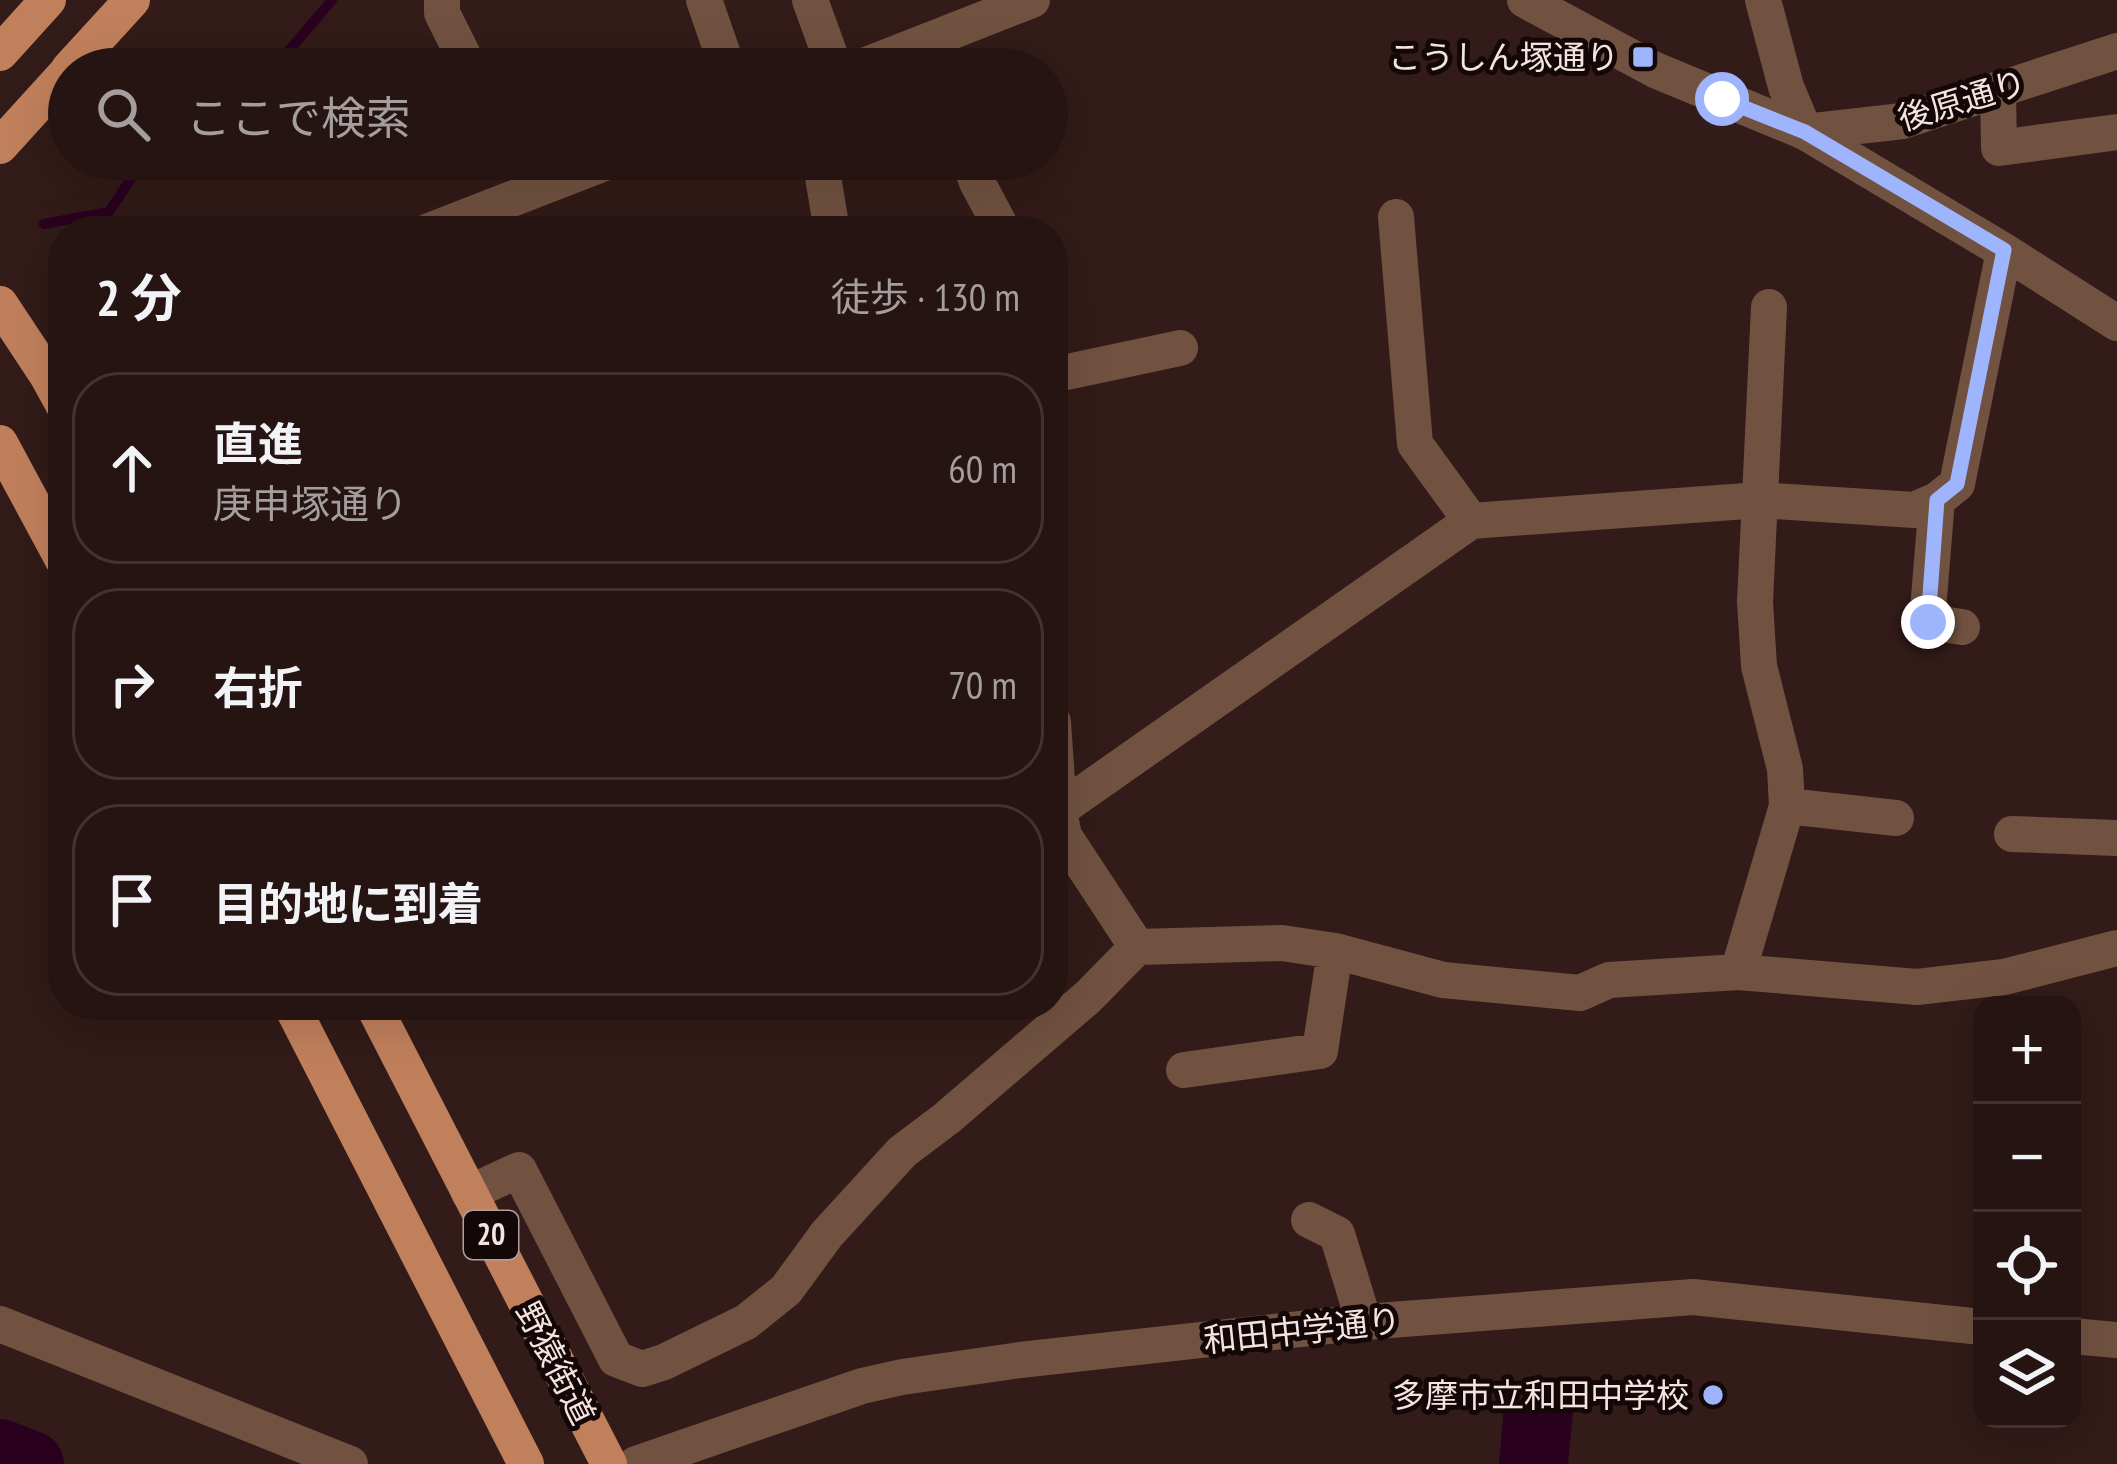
<!DOCTYPE html>
<html lang="ja">
<meta charset="utf-8">
<style>
:root{--surface:#261412;--page:#322120;--text:#f1f3f6;--muted:#a49e9f;--line:#423332}
body{margin:0;font-family:"PT Sans Narrow","Noto Sans JP",sans-serif;background:var(--page);color:var(--text)}
.controls{position:absolute;right:36px;bottom:36px;display:grid;overflow:hidden;border-radius:24px;box-shadow:0 12px 48px #0002}
.controls button{width:108px;height:108px;display:grid;place-items:center;padding:0;border:0;border-bottom:3px solid var(--line);background:var(--surface);color:var(--text);font:60px sans-serif}
.stop{position:absolute;width:36px;height:36px;margin:-27px;border:9px solid #9eb4fd;border-radius:50%;background:#fff}
.stop.end{background:#9eb4fd;border-color:#fff;box-shadow:0 3px 12px #0008}
.list{margin:0;padding:0;list-style:none}
h2{display:flex;justify-content:space-between;align-items:center;height:156px;margin:0;padding:0 48px;font-size:51px}
h2 small{font-size:39px;font-weight:400;color:var(--muted)}
.list li{display:grid;grid-template-columns:78px 1fr auto;gap:36px;align-items:center;box-sizing:border-box;height:192px;margin:0 24px 24px;padding:0 24px;border:3px solid var(--line);border-radius:48px}
.list b{display:block;font-size:45px;white-space:nowrap}
.list p{margin:0;font-size:39px;white-space:nowrap;color:var(--muted)}
.list em{font-size:39px;font-style:normal;color:var(--muted)}
.icon{flex:none;width:66px;height:66px;fill:none;stroke:currentColor;stroke-width:2;stroke-linecap:round;stroke-linejoin:round}
.map{position:relative;flex:none;width:2117px;height:1464px;overflow:hidden}
.search{position:absolute;background:var(--surface);box-shadow:0 12px 48px #0002;left:48px;top:48px;width:1020px;height:132px;display:flex;align-items:center;gap:30px;box-sizing:border-box;padding:0 42px;border-radius:66px;color:var(--muted);font-size:45px}
.panel{position:absolute;background:var(--surface);box-shadow:0 12px 48px #0002;left:48px;top:216px;width:1020px;height:804px;border-radius:48px}
.map>svg:first-child{display:block}
.water{fill:#2a001f}
.lines{fill:none;stroke-linecap:round;stroke-linejoin:round}
.stream{stroke:#2a001f;stroke-width:10}
.river{stroke:#2a001f;stroke-width:66}
.minor{stroke:#715241;stroke-width:36}
.major{stroke:#c1805c;stroke-width:36}
.route{stroke:#9eb4fd;stroke-width:15}
.poi-dot{fill:#9eb4fd;stroke:#130807;stroke-width:4.5}
.labels{text-anchor:middle;stroke-width:10;stroke-linejoin:round;paint-order:stroke}
.shield{fill:#130807;stroke:#b0a2a0;stroke-width:3}
.shield-label{font-size:30px;font-weight:bold;fill:#f4e4e1}
.poi-label{font-size:33px;fill:#f4e4e1;stroke:#130807;text-anchor:end}
.street-label{font-size:33px;fill:#f4e4e1;stroke:#130807}
</style>
<div class="map">
<svg width="2117" height="1464" viewBox="0 0 2117 1464">
<rect width="100%" height="100%" fill="#321b18"/>
<path class="water" d="M1504,1405L1573,1411L1568,1464H1499Z"/>
<g class="lines">
<path class="stream" d="M261,69L281,60L332,0
M44,224L109,212L144,159"/>
<path class="river" d="M0,1452L31,1464"/>
<path class="minor" d="M442,0V13L470,69
M704,0L728,69
M810,0L835,69
M1525,0L1655,70L1805,132L2004,251L2117,323
M1763,0L1786,87L1805,132
M856,69L1032,0
M1998,89L1999,148L2117,132
M1805,132L1903,121L2117,51
M820,159L832,231
M968,159L977,182L1003,231
M1396,217L1415,444L1471,521
M429,231L615,159
M1053,375L1180,348
M1937,500L1927,622L1962,627
M1053,722L1059,811L1064,836L1137,947
M1787,806L1896,818
M1053,814L1471,521L1760,500L1914,510L1937,500L1957,484L2004,251
M2012,834L2117,838
M1738,972L1787,806L1785,769L1759,666L1755,602L1769,307
M1184,1070L1320,1051L1335,951
M469,1193L519,1170L616,1359L642,1369L664,1362L746,1322L786,1290L827,1234L902,1152L947,1118L1088,997L1137,947L1282,943L1335,951L1443,980L1580,993L1609,980L1738,972L1917,987L2004,977L2117,948
M1309,1220L1337,1234L1364,1322
M0,1324L350,1464
M2072,1336L2117,1340
M636,1464L862,1386L902,1377L1020,1360L1364,1322L1693,1297L1982,1327"/>
<path class="major" d="M0,53L48,0
M69,69L132,0
M0,146L69,70
M0,304L47,375L63,404
M0,443L63,560
M291,1005L526,1464
M373,1005L609,1464"/>
</g>
<g class="lines">
<path class="route" d="M1722,99L1805,132L2004,250L1957,484L1937,500L1928,622"/>
</g>
<g class="poi-dot">
<rect x="1631" y="45" width="24" height="24" rx="6"/>
<circle cx="1713" cy="1395" r="12"/>
</g>
<g class="labels">
<rect class="shield" x="464" y="1211" width="54" height="48" rx="9"/>
<g class="shield-label">
<text x="491" y="1245">20</text>
</g>
<g class="poi-label">
<text x="1619" y="69">こうしん塚通り</text>
<text x="1689" y="1407">多摩市立和田中学校</text>
</g>
<g class="street-label">
<text transform="translate(1962 100) rotate(-17)" y="12">後原通り</text>
<text transform="translate(1302 1330) rotate(-6)" y="12">和田中学通り</text>
<text transform="translate(556 1363) rotate(63)" y="12">野猿街道</text>
</g>
</g>
</svg>
<div class="controls">
<button>+</button>
<button>−</button>
<button><svg class="icon" aria-label="locate" viewBox="0 0 24 24"><circle cx="12" cy="12" r="6"/><path d="M12 2v4M12 18v4M2 12h4M18 12h4"/></svg></button>
<button><svg class="icon" aria-label="layers" viewBox="0 0 24 24"><path d="M12 4l9 5-9 5-9-5zM3 14l9 5 9-5"/></svg></button>
</div>
<div class="stop" style="left:1722px;top:99px"></div>
<div class="stop end" style="left:1928px;top:622px"></div>
<div class="search"><svg class="icon" aria-label="search" viewBox="0 0 24 24"><circle cx="10" cy="10" r="6"/><path d="M15 15l6 6"/></svg>ここで検索</div>
<section class="panel">
<h2>2 分<small>徒歩 · 130 m</small></h2>
<ul class="list">
<li><svg class="icon" aria-label="ahead" viewBox="0 0 24 24"><path d="M12 20V5M6 11l6-6 6 6"/></svg><div><b>直進</b><p>庚申塚通り</p></div><em>60 m</em></li>
<li><svg class="icon" aria-label="right" viewBox="0 0 24 24"><path d="M7 20v-9h11M14 6l5 5-5 5"/></svg><div><b>右折</b></div><em>70 m</em></li>
<li><svg class="icon" aria-label="arrive" viewBox="0 0 24 24"><path d="M6 21V4h12l-3 4 3 4H6"/></svg><div><b>目的地に到着</b></div></li>
</ul>
</section>
</div>
